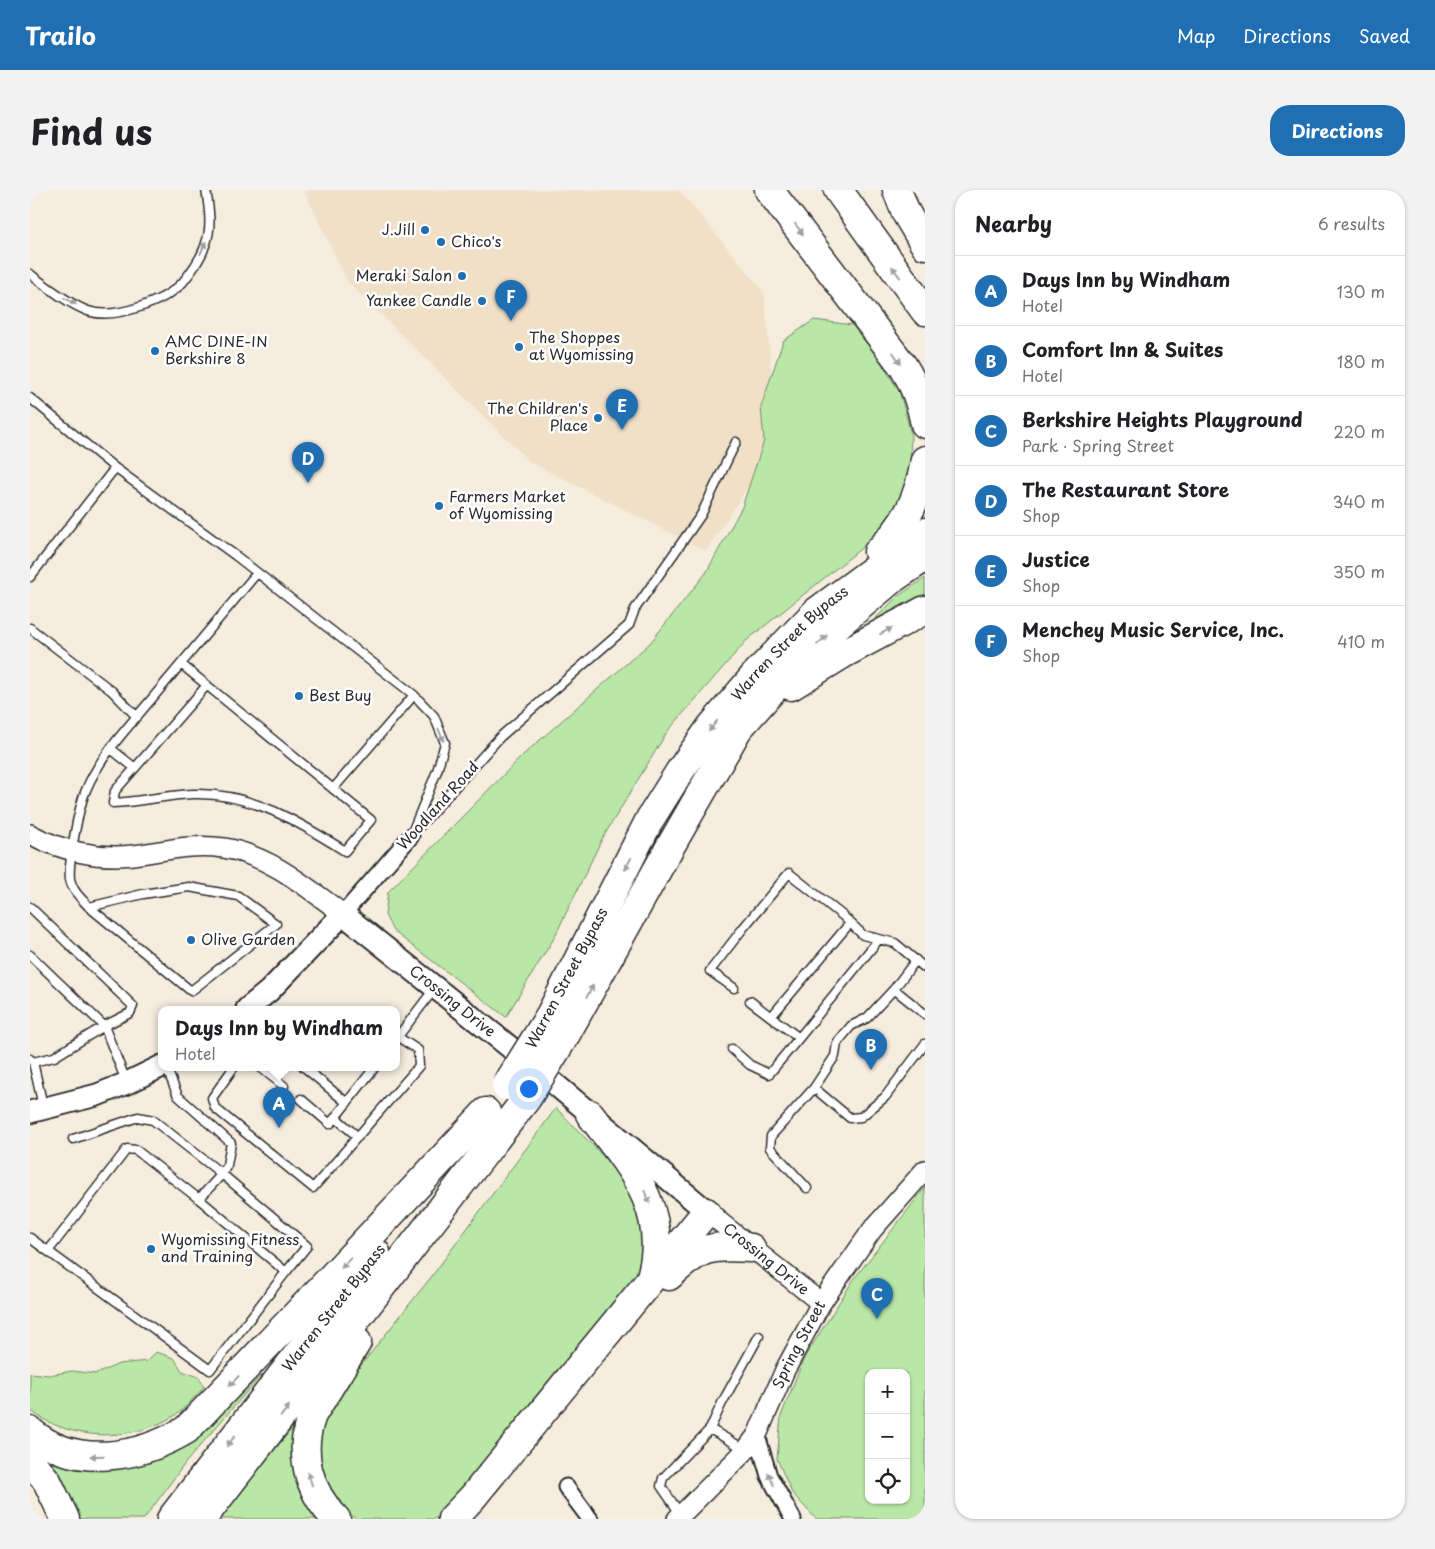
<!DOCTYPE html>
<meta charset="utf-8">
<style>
:root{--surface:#fff;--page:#f2f2f2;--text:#202124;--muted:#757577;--line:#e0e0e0;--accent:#1f6fb2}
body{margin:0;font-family:"Playpen Sans",sans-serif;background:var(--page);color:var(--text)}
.controls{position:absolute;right:15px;bottom:15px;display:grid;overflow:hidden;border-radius:10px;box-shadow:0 1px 4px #0004}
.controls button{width:45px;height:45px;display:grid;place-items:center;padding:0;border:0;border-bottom:1px solid var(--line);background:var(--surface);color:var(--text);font:25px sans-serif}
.you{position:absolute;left:498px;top:898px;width:18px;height:18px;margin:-12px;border:4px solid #fff;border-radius:50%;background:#1a73e8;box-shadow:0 0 0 8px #1a73e833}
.badge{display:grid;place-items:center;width:32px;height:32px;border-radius:50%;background:var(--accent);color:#fff;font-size:16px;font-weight:700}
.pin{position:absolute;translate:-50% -41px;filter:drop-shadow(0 1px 2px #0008)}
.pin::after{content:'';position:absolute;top:26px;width:18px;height:15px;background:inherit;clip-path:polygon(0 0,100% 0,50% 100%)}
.popup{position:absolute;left:128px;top:816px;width:242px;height:65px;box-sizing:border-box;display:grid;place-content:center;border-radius:10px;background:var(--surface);filter:drop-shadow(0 1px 4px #0005);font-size:16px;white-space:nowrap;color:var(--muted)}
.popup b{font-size:19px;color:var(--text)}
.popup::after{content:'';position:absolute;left:50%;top:100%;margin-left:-10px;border:10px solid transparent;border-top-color:var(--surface)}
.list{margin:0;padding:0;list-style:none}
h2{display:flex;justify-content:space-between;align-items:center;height:65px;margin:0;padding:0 20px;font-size:21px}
h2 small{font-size:16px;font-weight:400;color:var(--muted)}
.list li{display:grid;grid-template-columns:32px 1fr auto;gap:15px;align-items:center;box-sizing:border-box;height:70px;padding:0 20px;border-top:1px solid var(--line)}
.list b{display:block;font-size:19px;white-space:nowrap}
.list p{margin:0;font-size:16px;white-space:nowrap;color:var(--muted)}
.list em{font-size:16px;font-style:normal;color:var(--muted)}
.icon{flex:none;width:28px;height:28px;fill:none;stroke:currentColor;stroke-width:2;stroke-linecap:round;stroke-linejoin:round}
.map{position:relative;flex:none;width:895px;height:1329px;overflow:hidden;border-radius:20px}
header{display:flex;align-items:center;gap:30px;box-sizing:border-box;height:70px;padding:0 25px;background:var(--accent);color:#fff}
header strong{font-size:24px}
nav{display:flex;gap:28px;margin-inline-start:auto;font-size:18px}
.intro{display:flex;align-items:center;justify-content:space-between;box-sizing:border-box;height:120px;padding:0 30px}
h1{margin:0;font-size:35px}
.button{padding:12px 22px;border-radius:20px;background:var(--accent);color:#fff;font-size:18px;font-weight:700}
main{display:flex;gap:30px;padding:0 30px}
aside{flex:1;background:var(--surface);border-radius:20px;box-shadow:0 1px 4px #0004}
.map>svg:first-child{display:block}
.built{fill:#f0e0c8}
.green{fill:#b9e7a6;stroke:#728968;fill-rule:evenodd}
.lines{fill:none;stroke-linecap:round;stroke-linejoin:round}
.service-casing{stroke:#2b2b2b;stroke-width:11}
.minor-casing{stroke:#2b2b2b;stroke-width:19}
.tertiary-casing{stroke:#2b2b2b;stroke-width:22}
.secondary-casing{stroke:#2b2b2b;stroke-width:25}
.motorway-casing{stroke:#2b2b2b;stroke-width:31}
.service{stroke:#fff;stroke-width:8}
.minor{stroke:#fff;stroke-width:15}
.tertiary{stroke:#fff;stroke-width:19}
.secondary{stroke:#fff;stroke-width:21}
.motorway{stroke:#fff;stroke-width:28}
.motorway-bridge-casing{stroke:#2b2b2b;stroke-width:31;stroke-linecap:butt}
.motorway-bridge{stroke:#fff;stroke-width:28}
.oneway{fill:#a0a0a0}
.poi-dot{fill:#1f6fb2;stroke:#fff;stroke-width:2}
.labels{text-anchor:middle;stroke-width:5;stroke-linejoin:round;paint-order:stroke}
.poi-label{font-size:15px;fill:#2b2b2b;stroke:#fff;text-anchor:start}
.street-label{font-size:15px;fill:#2b2b2b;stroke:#fff}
</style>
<header>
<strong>Trailo</strong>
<nav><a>Map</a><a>Directions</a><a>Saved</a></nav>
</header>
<div class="intro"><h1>Find us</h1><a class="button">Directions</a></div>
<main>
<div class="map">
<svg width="895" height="1329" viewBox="0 0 895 1329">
<rect width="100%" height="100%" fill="#f6eddf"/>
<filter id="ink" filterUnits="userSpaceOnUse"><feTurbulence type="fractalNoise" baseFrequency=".02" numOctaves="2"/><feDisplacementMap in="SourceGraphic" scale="10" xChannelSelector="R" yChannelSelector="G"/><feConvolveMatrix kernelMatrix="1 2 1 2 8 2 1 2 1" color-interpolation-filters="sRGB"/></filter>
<g filter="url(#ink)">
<path class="built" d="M274,0H649L734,102L748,251L676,361L500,272L318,92Z"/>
<path class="green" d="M784,130L822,135L850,170L870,203L881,244L880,278L872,304L860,328L839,352L716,451L637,542L572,649L524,748L476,827L363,741L355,725L358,702L494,564L620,453L676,383L712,317L734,251L731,217L753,151Z
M895,388V411L838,436L867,407Z
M526,918L574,967L601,997L612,1030L615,1053L611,1078L598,1099L424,1314L404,1329H326L307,1315L288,1277L290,1236L301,1213L402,1086Z
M895,998V1329H786L762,1303L747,1269L751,1226L774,1168L824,1089ZM839,1183H876V1310H839Z
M258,1145L226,1191L156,1272L114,1329H45L12,1265L92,1276Z
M126,1162L144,1168L152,1181L169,1187L174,1197C165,1206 155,1219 144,1226C101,1252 40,1252 0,1220V1183L19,1185L42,1181L66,1184L89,1174L117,1171Z
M273,1225L293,1329H188Z"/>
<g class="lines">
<defs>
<path id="service" d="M0,84C16,96 39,114 58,121C84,130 135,112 153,92C162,81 172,67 176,53C182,37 179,17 176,0
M0,208L85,278L206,366L384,505L303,599
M0,387L85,278
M0,438L82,501L107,527
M151,474L341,630L315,661C269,632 220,602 163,604C136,605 110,612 83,613L85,601L177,495
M81,559L105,578
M383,640L407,581L415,553L404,526L384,505
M381,646L470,547L599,435L605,419L671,325L706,252
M0,717L103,816L100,823L74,836L24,867L3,872L0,869
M59,717L113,704L159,697L208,706L246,734L161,801L59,717C52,709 42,701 40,689C38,672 49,616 56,600C71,564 101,534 125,505C159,464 193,424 227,383
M0,765L74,836L96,891
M704,798L680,781L714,737L759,683L813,726L833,745L865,753L895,778
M864,799L895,824
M720,811L769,848L849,749
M741,827L820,733
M366,849L405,798
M702,859L720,875L739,884L769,848
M3,872L13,916
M136,877L148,906L201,953L197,975L192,984L169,1009
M204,877L182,908L185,918L283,998L389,876L388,860L368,847
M230,877L254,896
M274,877L317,913
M784,898L820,928L831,927L855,907L895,854
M271,909L300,934L345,877
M306,928L328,947
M777,998L740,958L741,946L784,898L805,866L807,853L821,836L837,828L864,799L886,770
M0,1048L180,1180L256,1082
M19,1060L97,959L106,960L169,1009L256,1082L277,1056L192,984L123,930L108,927L43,949
M680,1239L692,1213L729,1146
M651,1325L631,1296L633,1288L680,1239L716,1260"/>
<path id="minor" d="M313,724L381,646
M727,1245L739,1286L763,1329
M536,1297L560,1329"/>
<g id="tertiary">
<path d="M0,644C31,661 68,669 103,665C135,661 161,653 194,658C241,666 276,697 313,724"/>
<path id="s1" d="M686,1029L791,1113"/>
<path id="s2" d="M647,1329L716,1260L727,1245L755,1180L791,1113L842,1040L895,980"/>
</g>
<g id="secondary">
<path id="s3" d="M217,819L239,801L313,724L501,874L686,1029"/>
<path d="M0,922L67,905L97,893L132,876"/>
</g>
<g id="motorway">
<path d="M739,0L873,176C885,195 891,213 895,234"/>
<path d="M808,0L895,121"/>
<path d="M867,0L876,23L895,55"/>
<path d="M848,362C876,334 889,309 895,270"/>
<path d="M761,496L813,464L895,420"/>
<path id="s4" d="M519,827L620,629L650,581L681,537L725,485L786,422L895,342"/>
<path d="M536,844L640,657L708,539L756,485L810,433L861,390L895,367"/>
<path d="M560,924C599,975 642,1021 620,1090"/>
<path d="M639,1086C671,1057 678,1055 721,1058"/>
<path d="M0,1241C45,1280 109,1268 156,1240L285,1105L456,922"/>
<path d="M0,1271L17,1291L35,1329"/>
<path d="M141,1329L346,1063"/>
<path d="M172,1329L497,908"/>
<path d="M306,1329C278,1301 268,1262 282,1225L327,1152"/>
<path d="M422,1329L442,1308L676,1022"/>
</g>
</defs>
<use href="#service" class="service-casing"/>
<use href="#minor" class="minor-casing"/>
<use href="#tertiary" class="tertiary-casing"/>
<use href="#secondary" class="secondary-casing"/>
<use href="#motorway" class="motorway-casing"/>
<use href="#service" class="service"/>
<use href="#minor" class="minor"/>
<use href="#tertiary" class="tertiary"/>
<use href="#secondary" class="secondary"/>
<use href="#motorway" class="motorway"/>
<defs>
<path id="motorway-bridge" d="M476,896L519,827
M497,908L536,844"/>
</defs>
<use href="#motorway-bridge" class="motorway-bridge-casing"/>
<use href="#motorway-bridge" class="motorway-bridge"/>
</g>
<defs><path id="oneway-solid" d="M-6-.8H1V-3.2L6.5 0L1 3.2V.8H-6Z" transform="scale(1.25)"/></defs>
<g class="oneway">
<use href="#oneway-solid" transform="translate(769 39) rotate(53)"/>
<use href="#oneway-solid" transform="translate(173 58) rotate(-66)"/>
<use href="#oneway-solid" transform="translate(866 82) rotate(-126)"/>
<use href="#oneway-solid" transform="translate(40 111) rotate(29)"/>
<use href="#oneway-solid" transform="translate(867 168) rotate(54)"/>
<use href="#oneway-solid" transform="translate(856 441) rotate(-28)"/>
<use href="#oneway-solid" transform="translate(792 450) rotate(-43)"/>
<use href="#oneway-solid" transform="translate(683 536) rotate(128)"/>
<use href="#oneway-solid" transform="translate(411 545) rotate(67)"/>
<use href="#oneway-solid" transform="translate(598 674) rotate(117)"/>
<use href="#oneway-solid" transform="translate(560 801) rotate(-61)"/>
<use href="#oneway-solid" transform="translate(617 1007) rotate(67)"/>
<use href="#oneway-solid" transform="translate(316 1073) rotate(133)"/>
<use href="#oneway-solid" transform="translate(204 1191) rotate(133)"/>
<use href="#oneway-solid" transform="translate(255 1221) rotate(-52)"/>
<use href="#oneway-solid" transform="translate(201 1251) rotate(128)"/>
<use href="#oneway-solid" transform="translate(67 1266) rotate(178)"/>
<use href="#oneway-solid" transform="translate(280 1289) rotate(-108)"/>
<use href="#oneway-solid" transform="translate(741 1289) rotate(-114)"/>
</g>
</g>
<g class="poi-dot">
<circle cx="395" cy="40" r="5"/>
<circle cx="411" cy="52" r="5"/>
<circle cx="432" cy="86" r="5"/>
<circle cx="452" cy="111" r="5"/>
<circle cx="489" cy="157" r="5"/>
<circle cx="125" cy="161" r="5"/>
<circle cx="568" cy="228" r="5"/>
<circle cx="409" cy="316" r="5"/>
<circle cx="269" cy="506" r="5"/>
<circle cx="161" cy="750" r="5"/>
<circle cx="121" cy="1059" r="5"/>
</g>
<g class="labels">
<g class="poi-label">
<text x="385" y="45" text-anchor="end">J.Jill</text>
<text x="421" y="57">Chico's</text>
<text x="422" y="91" text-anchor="end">Meraki Salon</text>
<text x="442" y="116" text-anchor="end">Yankee Candle</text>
<text x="499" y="153">The Shoppes<tspan x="499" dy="17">at Wyomissing</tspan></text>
<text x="135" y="157">AMC DINE-IN<tspan x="135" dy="17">Berkshire 8</tspan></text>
<text x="558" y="224" text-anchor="end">The Children's<tspan x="558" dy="17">Place</tspan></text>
<text x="419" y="312">Farmers Market<tspan x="419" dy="17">of Wyomissing</tspan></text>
<text x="279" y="511">Best Buy</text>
<text x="171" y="755">Olive Garden</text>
<text x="131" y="1055">Wyomissing Fitness<tspan x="131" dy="17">and Training</tspan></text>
</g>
<g class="street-label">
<text dy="5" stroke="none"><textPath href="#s4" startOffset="448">Warren Street Bypass</textPath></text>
<text transform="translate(408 616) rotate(-48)" y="5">Woodland Road</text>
<text transform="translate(537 788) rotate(-62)" y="5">Warren Street Bypass</text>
<text dy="5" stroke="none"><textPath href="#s3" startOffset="275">Crossing Drive</textPath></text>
<text dy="5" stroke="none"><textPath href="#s1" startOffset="64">Crossing Drive</textPath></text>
<text transform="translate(304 1118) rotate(-52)" y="5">Warren Street Bypass</text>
<text dy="5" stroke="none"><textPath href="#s2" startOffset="216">Spring Street</textPath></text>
</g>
</g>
</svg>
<div class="controls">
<button>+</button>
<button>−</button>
<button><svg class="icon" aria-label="locate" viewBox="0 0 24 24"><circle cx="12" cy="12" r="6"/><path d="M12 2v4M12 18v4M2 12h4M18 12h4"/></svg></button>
</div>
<div class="you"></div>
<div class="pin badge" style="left:249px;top:938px">A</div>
<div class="popup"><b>Days Inn by Windham</b>Hotel</div>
<div class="pin badge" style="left:841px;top:880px">B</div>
<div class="pin badge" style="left:847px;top:1129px">C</div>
<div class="pin badge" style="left:278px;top:293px">D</div>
<div class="pin badge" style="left:592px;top:240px">E</div>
<div class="pin badge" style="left:481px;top:131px">F</div>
</div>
<aside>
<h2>Nearby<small>6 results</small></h2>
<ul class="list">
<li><span class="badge">A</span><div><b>Days Inn by Windham</b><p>Hotel</p></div><em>130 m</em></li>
<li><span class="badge">B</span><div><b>Comfort Inn &amp; Suites</b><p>Hotel</p></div><em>180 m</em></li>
<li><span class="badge">C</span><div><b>Berkshire Heights Playground</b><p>Park · Spring Street</p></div><em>220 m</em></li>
<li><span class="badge">D</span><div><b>The Restaurant Store</b><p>Shop</p></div><em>340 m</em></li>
<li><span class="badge">E</span><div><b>Justice</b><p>Shop</p></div><em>350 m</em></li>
<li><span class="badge">F</span><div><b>Menchey Music Service, Inc.</b><p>Shop</p></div><em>410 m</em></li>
</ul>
</aside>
</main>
